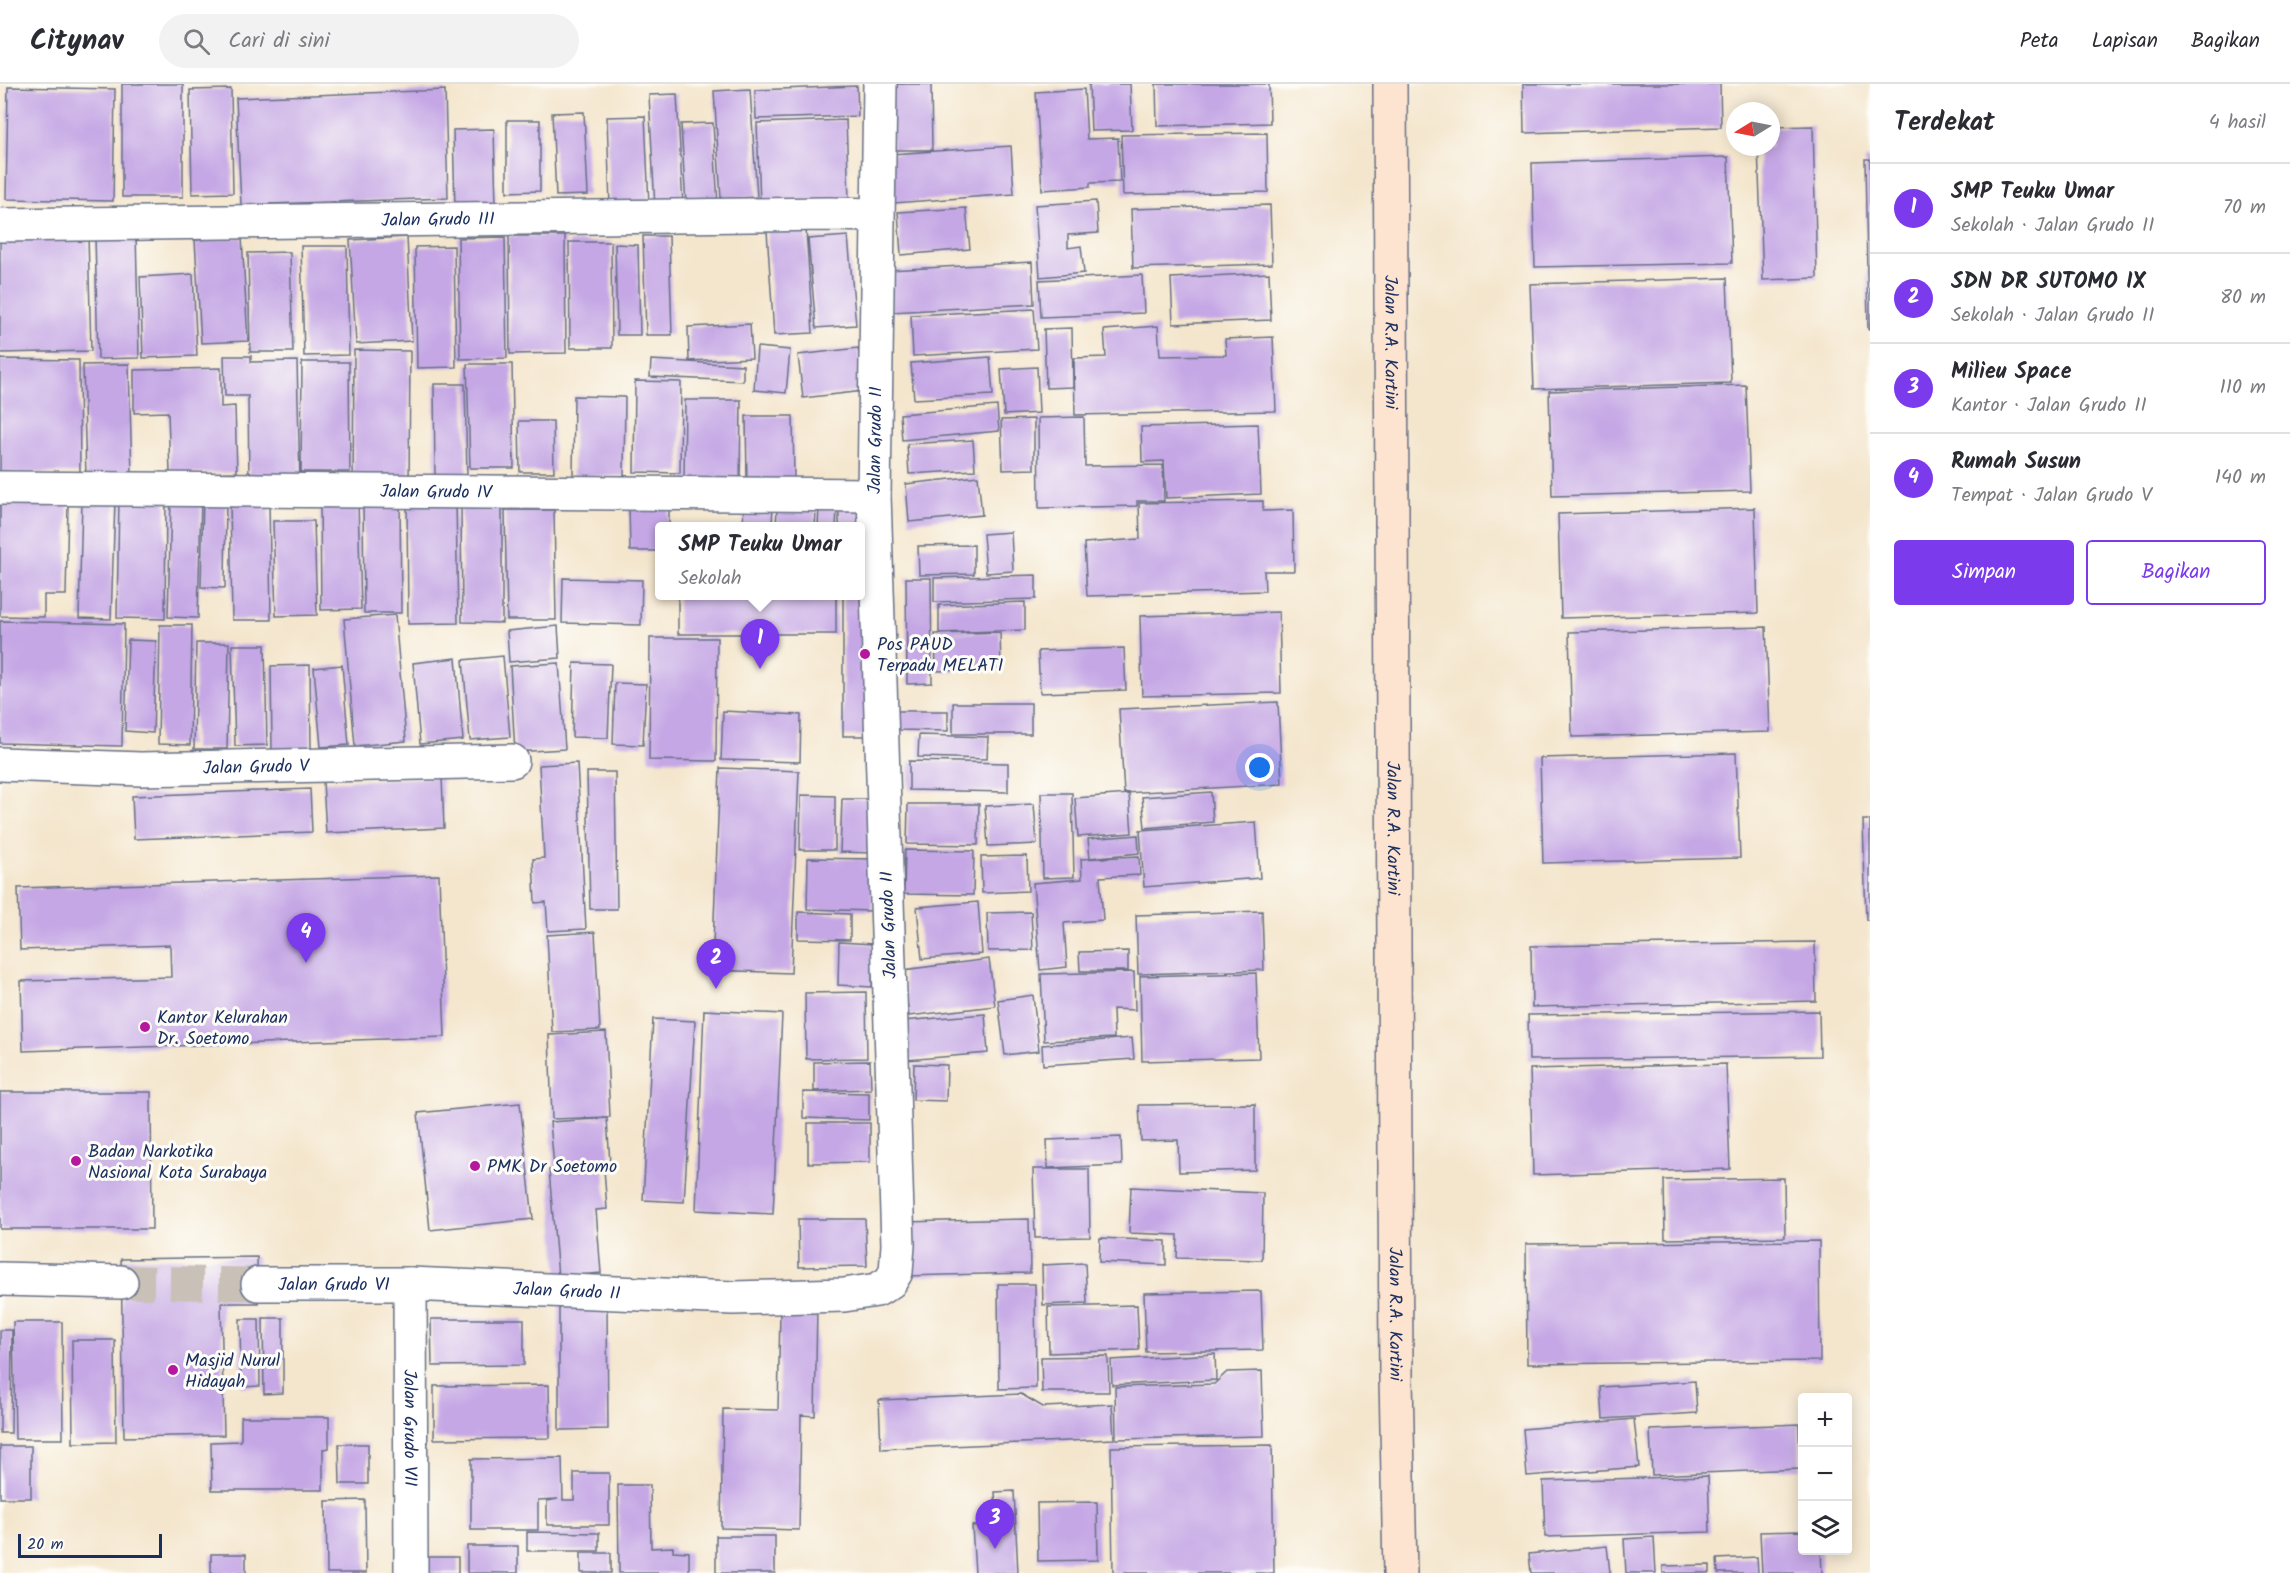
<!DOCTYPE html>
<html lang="id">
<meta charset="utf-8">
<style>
:root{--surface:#fff;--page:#f2f2f3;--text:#2b2b33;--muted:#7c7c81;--line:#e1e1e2;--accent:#7c3aed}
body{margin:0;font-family:Kalam,sans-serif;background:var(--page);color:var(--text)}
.controls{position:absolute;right:18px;bottom:18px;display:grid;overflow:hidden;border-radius:6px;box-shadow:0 3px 15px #0003}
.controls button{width:54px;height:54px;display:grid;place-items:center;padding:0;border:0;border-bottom:2px solid var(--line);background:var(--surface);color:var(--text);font:30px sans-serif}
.compass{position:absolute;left:1726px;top:18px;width:54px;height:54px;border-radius:50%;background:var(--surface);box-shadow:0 3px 15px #0003;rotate:260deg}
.scale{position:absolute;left:18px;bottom:15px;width:144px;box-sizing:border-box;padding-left:6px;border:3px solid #1b2f5e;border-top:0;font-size:16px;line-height:21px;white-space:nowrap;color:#1b2f5e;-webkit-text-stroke:4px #fdfcf7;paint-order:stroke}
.you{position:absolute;left:1260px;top:684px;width:21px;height:21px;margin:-15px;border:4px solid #fff;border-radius:50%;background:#1a73e8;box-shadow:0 0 0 9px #1a73e833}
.badge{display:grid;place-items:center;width:39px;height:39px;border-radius:50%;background:var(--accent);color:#fff;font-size:20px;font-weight:700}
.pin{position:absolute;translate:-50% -50px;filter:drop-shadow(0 2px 3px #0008)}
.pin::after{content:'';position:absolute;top:32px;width:21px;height:18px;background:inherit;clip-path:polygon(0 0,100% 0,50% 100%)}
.popup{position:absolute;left:655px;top:438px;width:210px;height:78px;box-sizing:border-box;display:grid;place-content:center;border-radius:6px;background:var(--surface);filter:drop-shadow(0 2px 4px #0005);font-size:20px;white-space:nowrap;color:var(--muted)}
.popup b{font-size:22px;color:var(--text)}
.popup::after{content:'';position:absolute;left:50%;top:100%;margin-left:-12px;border:12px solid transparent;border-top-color:var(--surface)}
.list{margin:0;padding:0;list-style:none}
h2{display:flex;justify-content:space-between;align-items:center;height:78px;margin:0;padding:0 24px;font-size:26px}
h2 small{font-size:20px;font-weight:400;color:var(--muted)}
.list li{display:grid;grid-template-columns:39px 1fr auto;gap:18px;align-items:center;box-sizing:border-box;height:90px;padding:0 24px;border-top:2px solid var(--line)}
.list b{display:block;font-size:22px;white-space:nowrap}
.list p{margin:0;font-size:20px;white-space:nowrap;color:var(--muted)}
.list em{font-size:20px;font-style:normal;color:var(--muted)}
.actions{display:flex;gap:12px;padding:18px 24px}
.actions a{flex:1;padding:14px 0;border:2px solid var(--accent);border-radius:6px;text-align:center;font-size:21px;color:var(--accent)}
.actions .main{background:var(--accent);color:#fff}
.icon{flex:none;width:33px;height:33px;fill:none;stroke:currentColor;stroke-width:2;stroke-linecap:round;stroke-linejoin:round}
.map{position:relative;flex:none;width:1870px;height:1489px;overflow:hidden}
header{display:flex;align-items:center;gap:36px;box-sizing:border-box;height:84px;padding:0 30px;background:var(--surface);border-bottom:2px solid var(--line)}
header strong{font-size:28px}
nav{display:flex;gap:33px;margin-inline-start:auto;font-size:21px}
.search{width:420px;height:54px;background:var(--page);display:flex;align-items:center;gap:15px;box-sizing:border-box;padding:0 21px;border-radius:33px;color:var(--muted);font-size:22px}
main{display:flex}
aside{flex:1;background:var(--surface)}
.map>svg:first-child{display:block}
.building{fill:#c5a7e5}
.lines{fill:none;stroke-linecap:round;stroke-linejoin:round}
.street-tunnel{stroke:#c9c1b7;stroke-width:33;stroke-dasharray:33 16;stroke-linecap:butt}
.street-casing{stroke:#676f85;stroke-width:36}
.secondary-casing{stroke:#676f85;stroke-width:36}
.street{stroke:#fff;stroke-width:33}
.secondary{stroke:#fde4d1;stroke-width:33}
.poi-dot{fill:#b5179e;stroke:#fdfcf7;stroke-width:2}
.labels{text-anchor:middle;stroke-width:6;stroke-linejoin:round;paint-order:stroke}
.street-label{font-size:18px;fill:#1b2f5e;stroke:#fdfcf7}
.poi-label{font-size:18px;fill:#1b2f5e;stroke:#fdfcf7;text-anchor:start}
</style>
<header>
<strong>Citynav</strong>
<div class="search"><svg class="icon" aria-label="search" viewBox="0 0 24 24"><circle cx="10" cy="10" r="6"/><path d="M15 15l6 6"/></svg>Cari di sini</div>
<nav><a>Peta</a><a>Lapisan</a><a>Bagikan</a></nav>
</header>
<main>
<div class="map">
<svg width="1870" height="1489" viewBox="0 0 1870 1489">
<rect width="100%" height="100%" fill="#fdfcf7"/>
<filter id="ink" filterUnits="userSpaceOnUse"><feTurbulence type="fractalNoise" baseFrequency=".0167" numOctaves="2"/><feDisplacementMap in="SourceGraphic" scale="12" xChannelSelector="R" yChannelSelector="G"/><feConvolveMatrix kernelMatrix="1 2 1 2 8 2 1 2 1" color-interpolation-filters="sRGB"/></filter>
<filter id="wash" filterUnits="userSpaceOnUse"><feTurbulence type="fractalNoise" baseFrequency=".008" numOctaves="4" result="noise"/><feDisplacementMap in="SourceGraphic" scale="24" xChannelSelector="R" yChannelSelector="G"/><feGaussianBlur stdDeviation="1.35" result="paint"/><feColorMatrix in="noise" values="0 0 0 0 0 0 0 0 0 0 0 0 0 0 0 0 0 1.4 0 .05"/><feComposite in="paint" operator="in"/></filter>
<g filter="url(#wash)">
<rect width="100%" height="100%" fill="#f4e6cd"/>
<g id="blocks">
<path class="building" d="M122,0H183V113H122Z
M891,0H931L932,66H892Z
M1089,0H1130L1132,46L1091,47Z
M1156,0H1269L1270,39L1157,42Z
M1523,0H1720L1721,43L1524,49Z
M857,2L858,32L756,35L755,6Z
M8,3L115,5L113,117L6,115Z
M231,5L233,109L192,110L190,6Z
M750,5L757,113L721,115L714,7Z
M1084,5L1087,55L1118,54L1120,98L1090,99V103L1042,106L1036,8Z
M445,6L448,114L241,121L236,14Z
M677,10L683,123L655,124L649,11Z
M584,28L588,111L556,112L552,29Z
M645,32L649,121L610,123L607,33Z
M507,36H540V107L507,108Z
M846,36L849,116L760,120L757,39Z
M713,39L718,121L686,122L681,40Z
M1813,42L1817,194L1763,196L1758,63H1771V43Z
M494,45L496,122L455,123L453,46Z
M1267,49L1268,108L1123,111L1121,51Z
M1011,62L1014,110L894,119L891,70Z
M1728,73L1732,179L1535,183L1532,79Z
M1865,75H1870V245H1868Z
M1096,117L1098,149L1068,151V164L1081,162L1084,189L1040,193L1035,121Z
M1270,121L1272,180L1133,184L1131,125Z
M966,124L970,165L901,171L898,128Z
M806,145L813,249L774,251L767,147Z
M136,150L139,274L98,275L95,152Z
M88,151L91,267L0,269V153Z
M509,152H565L566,269L510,270Z
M643,152H669L672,251H646Z
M848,152L856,241L816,244L808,155Z
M242,153L248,257L201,259L195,156Z
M407,153L412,257L356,260L350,156Z
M505,153L507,274L460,275L458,154Z
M569,158H611L612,264H570Z
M615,160L638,161L640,251H617Z
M301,162H347L349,271L304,272Z
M454,162L456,283L417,284L415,163Z
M290,168L293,268H250L248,169Z
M1032,178L1034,220L891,228L889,186Z
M1269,189L1271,236L1173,240L1171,194Z
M193,190L197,272L143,274L140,193Z
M1142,191L1144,229L1041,233L1039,196Z
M1727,194L1731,299L1534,305L1530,200Z
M1034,225L1037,265L913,272L911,231Z
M750,240L752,274L689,277L688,243Z
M1158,242L1160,272L1226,271L1225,255L1273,253L1276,327L1075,331L1074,274L1106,273L1104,246Z
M1072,244L1073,303L1046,304L1044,245Z
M757,263L790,266L786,309L754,306Z
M858,264L864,307L803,314L798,271Z
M354,266L410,267L409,403L353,402Z
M224,272H251V278L297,277L300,397L249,399L248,312H225Z
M990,273L993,311L914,315L911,279Z
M0,275L79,276L80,389H0Z
M651,276L743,281V297L650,293Z
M302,278H349L350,388H301Z
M129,280L132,393L86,394L83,281Z
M467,280H512L514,384H470Z
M1037,283L1039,329L1004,331L1001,285Z
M221,284V323L235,322L237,388L170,390L168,328L134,329V286Z
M635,297L681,298L680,389L634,388Z
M434,300H465L467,392H435Z
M1746,301L1750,407L1552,412L1549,307Z
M574,312L625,313L624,392H573Z
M685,316H741L740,398L684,397Z
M997,322L999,347L902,356L900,330Z
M746,332H793L794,397H747Z
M1084,333L1085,382L1163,381L1164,417H1137V422L1039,424L1038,334Z
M1034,335V385L1003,386L1001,336Z
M519,337H553L554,388H520Z
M1258,340L1261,410L1166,414L1164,377L1142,378L1141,343Z
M973,356L975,386L909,390L907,360Z
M978,392L982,431L909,438L906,400Z
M119,413H166L165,535L117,534Z
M203,413H226L225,504L201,503Z
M363,415H400L401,529H364Z
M171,416L201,417L198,534L168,533Z
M407,416H456L458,539L408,540Z
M82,417L115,418L111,535L79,534Z
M230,417H269L271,536H232Z
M320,417H358L361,525L321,526Z
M1263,417V427L1293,426L1294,487H1264L1265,507L1087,512L1084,459L1140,455L1139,419Z
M744,419L773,421L772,442H743Z
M0,420L68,421L66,511H44V533L0,532Z
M461,421H502V539L462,538Z
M669,422V442H660V467H630L629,423Z
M839,422L870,423L861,442H839Z
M819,424L837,425L836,442H818Z
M1755,424L1758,529L1561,534L1558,430Z
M777,425L816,427L815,442H776Z
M505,426H554L556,536H507Z
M273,437H314L317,531L276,532Z
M1011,448L1013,487L986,489L983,450Z
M974,461V490L919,491L918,462Z
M1036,491V515L934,518V494Z
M563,494L642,496L641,541L562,539Z
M906,494H931L932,599L907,600Z
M861,502L870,652H843V512H861Z
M678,512H836V550H678Z
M1025,518V546L939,549V521Z
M1279,528L1281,609L1142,612L1140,532Z
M395,531L406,657L355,662L344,535Z
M0,537L124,540L122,662L0,659Z
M160,541H192L190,661L158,660Z
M558,542L560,574L509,578L507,547Z
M1766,543L1770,648L1572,653L1569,548Z
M1000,548L1001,585L936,587L935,550Z
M650,554H717L716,677L649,676Z
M128,556L156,557L153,649L125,647Z
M196,559H229L227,665H194Z
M232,561H265L267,661L235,662Z
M1124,564L1126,606L1040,609L1038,567Z
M503,572L510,653L470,656L463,576Z
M456,574L463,656L420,660L413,579Z
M559,579L565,665L515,668L510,582Z
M574,579L611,580L608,654L572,653Z
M310,581L311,665L272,666L271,582Z
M342,581L349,661L321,663L314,584Z
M615,599L646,600L643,661L613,660Z
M1278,618L1282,700L1124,709L1119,625Z
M953,619H1031V650H953Z
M723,627L801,631L800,678L721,676Z
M898,627H948V647L898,646Z
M919,651L988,653L987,675L918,673Z
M1736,669L1740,774L1543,779L1540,674Z
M909,677L1008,679V708L909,706Z
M577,679L586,845L548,847L546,818L535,819L533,775L544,774L539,681Z
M720,684L799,687L791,889L712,886Z
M587,688H615L617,825H590Z
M442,693L444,744L326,749L323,698Z
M310,705L312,748L134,755L132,712Z
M1211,708L1213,738L1145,744L1142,713Z
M1041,709H1072L1074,793L1043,794Z
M1129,710L1132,749L1078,753L1075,714Z
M801,711L835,712V766H800Z
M842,715H874L873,769L840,768Z
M908,720H979L978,761L907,760Z
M1034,720L1037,760L988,762L985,722Z
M1863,736H1870V836H1866Z
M1256,738L1260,794L1144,803L1140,746Z
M1138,751L1139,769L1090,774L1088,755Z
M905,766L974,767L973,811L904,810Z
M1027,772L1028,807L982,809L981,773Z
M1139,772L1140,791L1100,793L1103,836L1064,839L1067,883L1040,886L1033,799L1082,795L1081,775Z
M808,774L873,775L872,827L807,825Z
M439,791L445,953L23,967L21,897L171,893L170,861L20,866L18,804Z
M978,818L982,870L922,875L917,823Z
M1262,827L1264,886L1138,890L1136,831Z
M798,828L850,830V856L798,855Z
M1031,828L1033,866L988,867L987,829Z
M595,848L600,946L552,948L547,851Z
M839,858L873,860L872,903L838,901Z
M1815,858L1816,917L1532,923L1531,862Z
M1128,867V887H1080L1079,868Z
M989,875L995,922L909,932L903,886Z
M1134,888L1135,926L1113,925L1114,954L1044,957L1041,890Z
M1256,889L1259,974L1142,977L1140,892Z
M866,908L867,974L806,975L805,909Z
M1033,911L1039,967L1005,971L998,916Z
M704,926L782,930L773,1130L696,1126Z
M1819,927L1820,972L1529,976L1528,931Z
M985,930L988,969L907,976L903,937Z
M653,935L695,937L684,1118L643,1116Z
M606,948L610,1033L552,1035L549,951Z
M1132,954L1134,975L1043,981L1042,961Z
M870,977L871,1005L814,1007V978Z
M914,980L947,981L946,1017L913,1016Z
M1726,980L1730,1085L1533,1091L1530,985Z
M0,1008H151L152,1145H0Z
M803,1008L869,1009V1036L803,1034Z
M520,1019L533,1135L430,1146L418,1029Z
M1255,1020V1086L1179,1088L1178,1056L1141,1057L1139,1021Z
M607,1034L610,1080L554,1083L550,1038Z
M808,1039H870V1078L808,1079Z
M1121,1053L1122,1081L1048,1084L1047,1056Z
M592,1083L593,1086L604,1085L607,1125L596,1126L601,1189L558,1193L549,1086Z
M1033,1085H1089L1090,1153L1035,1154Z
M1784,1094L1785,1153L1665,1155L1664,1096Z
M1131,1103L1263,1109L1262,1176L1177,1174L1178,1151L1129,1149Z
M798,1135H865L867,1182L799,1183Z
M1029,1135L1030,1189L905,1192L904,1138Z
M1100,1154L1166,1157V1181L1099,1178Z
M1819,1157L1820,1277L1527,1280L1526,1160Z
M257,1173L258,1219H221L224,1351L124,1353L121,1175Z
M1085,1179L1087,1219L1043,1221L1042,1181Z
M998,1200H1035L1036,1304L999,1305Z
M1261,1207L1263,1266L1146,1268L1144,1209Z
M559,1221H607L608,1345L559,1346Z
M1137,1221L1139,1266L1049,1269L1048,1223Z
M817,1224L815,1332L801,1331L799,1446L721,1444L723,1325L778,1326L780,1229Z
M263,1234H283V1309L264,1310Z
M240,1235H259L260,1302L241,1303Z
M431,1235H524V1281L432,1282Z
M13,1238H62L63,1355H15Z
M0,1246H12L11,1349H0Z
M72,1256H115L116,1358L73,1359Z
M1215,1270L1216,1296L1112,1301L1111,1276Z
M1108,1272L1109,1308H1042L1041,1273Z
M1262,1287L1264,1352L1116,1355L1115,1303L1214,1300L1227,1288Z
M1695,1297L1697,1329L1603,1335L1601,1303Z
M549,1301L550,1354L434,1355V1302Z
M1021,1310L1043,1323L1112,1320L1114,1355L881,1365L879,1316Z
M241,1333H329V1364L323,1365V1406H212L211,1358L241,1357Z
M1634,1335L1639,1383L1527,1392L1523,1345Z
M1799,1340L1800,1385L1652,1391L1650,1346Z
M339,1360H368V1400H340Z
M1272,1361L1274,1489H1113L1111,1363Z
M0,1362H31V1414H0Z
M562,1374L563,1416H574V1389H609V1441H547V1417L558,1415L538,1416V1446H471V1375Z
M1708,1392L1710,1448L1545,1453L1543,1397Z
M618,1401H650L651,1464L673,1463V1467L689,1468V1489H619Z
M1014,1407L1018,1489H975L972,1442L997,1441L995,1408Z
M365,1416L366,1489H327L326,1417Z
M1097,1418L1098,1476L1038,1477L1037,1419Z
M1802,1447V1466H1821L1822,1489H1762L1760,1448Z
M527,1448L599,1449V1467H527Z
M716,1452H775V1489H716Z
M1654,1453L1656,1489H1626L1624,1455Z
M467,1462H518V1489H467Z
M1607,1462L1610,1489H1531L1529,1470Z
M581,1469H611V1489H581Z
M211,1470H246V1489H211Z
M419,1473H458V1489H419Z
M1757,1473L1758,1489H1718L1717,1475Z
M1710,1481V1489H1663V1482Z"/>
</g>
</g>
<g filter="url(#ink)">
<use href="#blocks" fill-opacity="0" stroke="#676f85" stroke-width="1.5"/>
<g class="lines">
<path class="street-tunnel" d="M121,1198L258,1200"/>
<defs>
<g id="street">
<path id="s1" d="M0,141L828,130L877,131"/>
<path id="s2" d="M0,404L874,411"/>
<path id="s3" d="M0,680L141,685L512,677"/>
<path d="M0,1195L121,1198"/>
<path id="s4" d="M258,1200H410L733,1214L844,1211L877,1206L890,1198L896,1188L898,1161L874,411L880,0"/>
<path id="s5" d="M410,1200L411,1489"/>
</g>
<g id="secondary">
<path id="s6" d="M1390,0L1396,1294L1400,1489"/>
</g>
</defs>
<use href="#street" class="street-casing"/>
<use href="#secondary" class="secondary-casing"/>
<use href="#street" class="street"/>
<use href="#secondary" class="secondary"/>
</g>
</g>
<g class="poi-dot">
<circle cx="865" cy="570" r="6"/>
<circle cx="145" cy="943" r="6"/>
<circle cx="76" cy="1077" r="6"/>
<circle cx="475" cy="1082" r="6"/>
<circle cx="173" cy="1286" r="6"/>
</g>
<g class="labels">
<g class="street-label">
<text dy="6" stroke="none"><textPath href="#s1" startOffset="438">Jalan Grudo III</textPath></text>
<text dy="6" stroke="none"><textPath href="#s6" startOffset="258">Jalan R.A. Kartini</textPath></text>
<text dy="6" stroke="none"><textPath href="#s4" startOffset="1479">Jalan Grudo II</textPath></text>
<text dy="6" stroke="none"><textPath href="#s2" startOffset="436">Jalan Grudo IV</textPath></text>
<text dy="6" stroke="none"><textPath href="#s3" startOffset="256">Jalan Grudo V</textPath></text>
<text dy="6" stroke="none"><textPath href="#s6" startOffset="744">Jalan R.A. Kartini</textPath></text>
<text transform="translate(888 841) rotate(-92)" y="6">Jalan Grudo II</text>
<text dy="6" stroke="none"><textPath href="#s4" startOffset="76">Jalan Grudo VI</textPath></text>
<text dy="6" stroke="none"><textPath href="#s4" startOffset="309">Jalan Grudo II</textPath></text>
<text dy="6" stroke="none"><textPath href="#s6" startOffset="1230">Jalan R.A. Kartini</textPath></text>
<text dy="6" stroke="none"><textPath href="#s5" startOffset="144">Jalan Grudo VII</textPath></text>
</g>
<g class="poi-label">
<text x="877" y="566">Pos PAUD<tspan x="877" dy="21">Terpadu MELATI</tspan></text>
<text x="157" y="939">Kantor Kelurahan<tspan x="157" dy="21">Dr. Soetomo</tspan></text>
<text x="88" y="1073">Badan Narkotika<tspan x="88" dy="21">Nasional Kota Surabaya</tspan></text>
<text x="487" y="1088">PMK Dr Soetomo</text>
<text x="185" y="1282">Masjid Nurul<tspan x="185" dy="21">Hidayah</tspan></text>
</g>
</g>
</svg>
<div class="controls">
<button>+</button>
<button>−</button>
<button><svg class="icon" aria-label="layers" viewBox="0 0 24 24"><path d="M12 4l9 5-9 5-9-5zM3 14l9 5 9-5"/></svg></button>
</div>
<svg class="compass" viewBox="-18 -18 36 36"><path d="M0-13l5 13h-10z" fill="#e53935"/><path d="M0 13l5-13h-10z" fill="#7c7c81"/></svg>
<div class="scale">20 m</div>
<div class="you"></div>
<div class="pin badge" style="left:760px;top:585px">1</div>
<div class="popup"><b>SMP Teuku Umar</b>Sekolah</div>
<div class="pin badge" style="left:716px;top:905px">2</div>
<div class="pin badge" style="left:995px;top:1465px">3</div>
<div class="pin badge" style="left:306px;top:879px">4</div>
</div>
<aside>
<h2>Terdekat<small>4 hasil</small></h2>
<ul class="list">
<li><span class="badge">1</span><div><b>SMP Teuku Umar</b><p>Sekolah · Jalan Grudo II</p></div><em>70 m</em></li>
<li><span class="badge">2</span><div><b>SDN DR SUTOMO IX</b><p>Sekolah · Jalan Grudo II</p></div><em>80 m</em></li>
<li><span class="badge">3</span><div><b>Milieu Space</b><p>Kantor · Jalan Grudo II</p></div><em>110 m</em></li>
<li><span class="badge">4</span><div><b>Rumah Susun</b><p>Tempat · Jalan Grudo V</p></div><em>140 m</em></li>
</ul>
<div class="actions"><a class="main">Simpan</a><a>Bagikan</a></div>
</aside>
</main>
